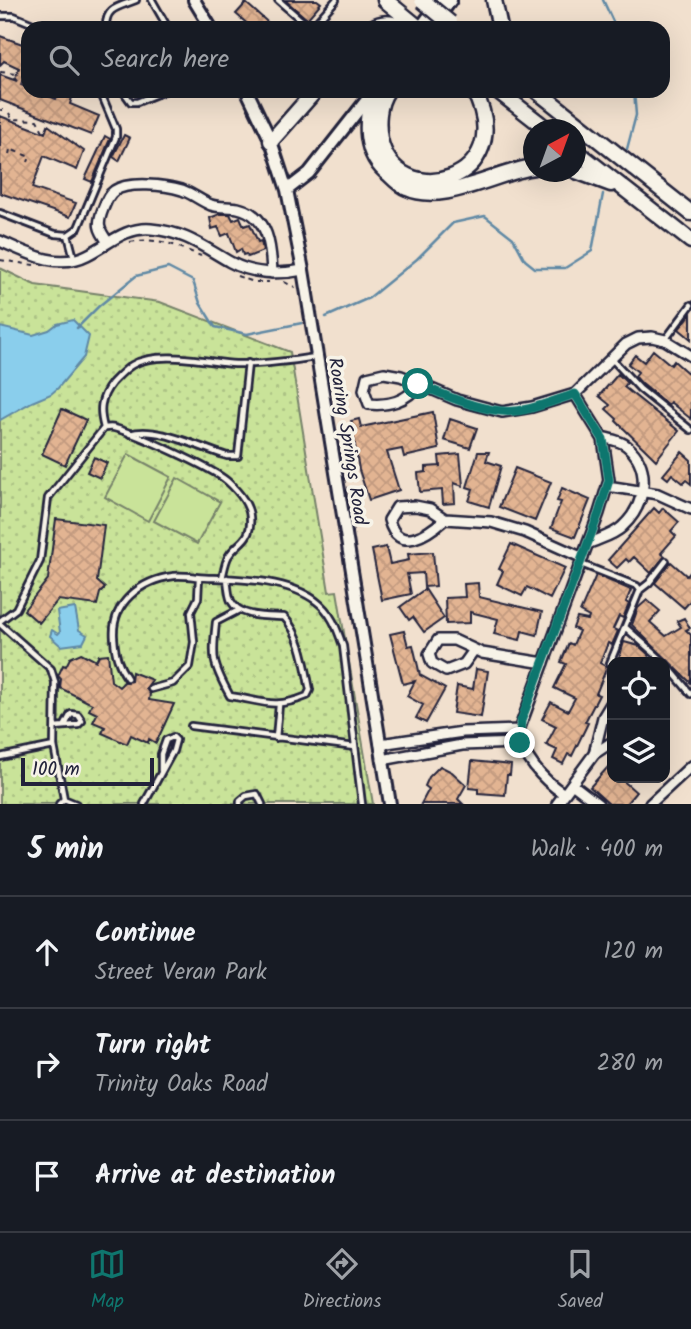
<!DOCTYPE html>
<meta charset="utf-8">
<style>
:root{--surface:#171b24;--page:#20242c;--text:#f1f3f6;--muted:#9ea1a6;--line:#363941;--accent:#0f766e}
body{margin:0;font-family:Kalam,sans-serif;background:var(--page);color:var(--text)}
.controls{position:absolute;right:21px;bottom:21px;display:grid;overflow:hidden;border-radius:14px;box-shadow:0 7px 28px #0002}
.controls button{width:63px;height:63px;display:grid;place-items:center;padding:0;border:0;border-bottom:2px solid var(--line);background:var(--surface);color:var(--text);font:35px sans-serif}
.compass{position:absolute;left:523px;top:119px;width:63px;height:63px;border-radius:50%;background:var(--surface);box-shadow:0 7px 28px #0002;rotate:41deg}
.scale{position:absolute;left:21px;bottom:18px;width:133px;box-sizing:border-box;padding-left:7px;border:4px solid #22223b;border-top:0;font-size:19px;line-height:24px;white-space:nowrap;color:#22223b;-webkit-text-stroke:5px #f7f3e8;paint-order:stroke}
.stop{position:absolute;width:21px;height:21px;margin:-16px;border:5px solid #0f766e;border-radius:50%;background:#fff}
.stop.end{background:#0f766e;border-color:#fff;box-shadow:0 2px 7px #0008}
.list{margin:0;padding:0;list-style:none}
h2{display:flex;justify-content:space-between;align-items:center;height:91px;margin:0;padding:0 28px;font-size:30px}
h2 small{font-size:23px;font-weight:400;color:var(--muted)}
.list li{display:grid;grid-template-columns:46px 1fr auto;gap:21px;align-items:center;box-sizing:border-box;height:112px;padding:0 28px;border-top:2px solid var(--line)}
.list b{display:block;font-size:26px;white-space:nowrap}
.list p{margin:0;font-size:23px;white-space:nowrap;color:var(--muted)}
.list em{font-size:23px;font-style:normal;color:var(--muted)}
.icon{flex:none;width:38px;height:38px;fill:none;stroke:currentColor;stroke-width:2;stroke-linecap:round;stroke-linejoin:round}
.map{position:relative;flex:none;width:691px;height:804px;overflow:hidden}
.search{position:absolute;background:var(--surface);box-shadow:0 7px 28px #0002;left:21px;right:21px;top:21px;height:77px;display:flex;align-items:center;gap:18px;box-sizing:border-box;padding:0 24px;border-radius:21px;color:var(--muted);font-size:26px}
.sheet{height:427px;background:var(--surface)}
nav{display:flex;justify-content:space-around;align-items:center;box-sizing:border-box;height:98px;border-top:2px solid var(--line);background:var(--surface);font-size:19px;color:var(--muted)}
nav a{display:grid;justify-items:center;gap:4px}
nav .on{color:var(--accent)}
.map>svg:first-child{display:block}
.grass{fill:url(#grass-dots);stroke:#76826a;stroke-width:2}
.garden{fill:#c9e399;stroke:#76826a;stroke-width:2}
.water{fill:#8aceec;stroke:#6089a5;stroke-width:2}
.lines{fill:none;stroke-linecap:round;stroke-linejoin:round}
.stream{stroke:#6089a5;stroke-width:2.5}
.building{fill:url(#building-cross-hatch);stroke:#22223b;stroke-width:2}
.service-casing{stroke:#22223b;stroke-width:10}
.minor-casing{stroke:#22223b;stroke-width:14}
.tertiary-casing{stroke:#22223b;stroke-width:16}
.primary-casing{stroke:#22223b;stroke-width:19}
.path{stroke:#22223b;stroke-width:2;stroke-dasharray:5 5;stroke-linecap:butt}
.service{stroke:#f7f3e8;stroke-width:4.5}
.minor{stroke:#f7f3e8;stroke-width:9}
.tertiary{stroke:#f7f3e8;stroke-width:10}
.primary{stroke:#f7f3e8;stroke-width:14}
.primary-bridge-casing{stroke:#22223b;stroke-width:19;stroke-linecap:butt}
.primary-bridge{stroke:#f7f3e8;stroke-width:14}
.route{stroke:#0f766e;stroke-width:9}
.labels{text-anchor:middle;stroke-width:7;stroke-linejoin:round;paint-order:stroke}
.street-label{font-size:19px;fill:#22223b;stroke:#f7f3e8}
</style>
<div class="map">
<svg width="691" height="804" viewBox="0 0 691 804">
<defs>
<pattern id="grass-dots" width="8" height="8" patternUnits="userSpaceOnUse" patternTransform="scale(1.75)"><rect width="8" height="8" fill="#c9e399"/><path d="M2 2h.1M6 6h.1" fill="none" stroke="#acc285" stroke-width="1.8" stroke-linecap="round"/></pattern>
<pattern id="building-cross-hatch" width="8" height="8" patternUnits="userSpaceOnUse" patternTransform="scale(1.75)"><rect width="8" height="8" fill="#e2b492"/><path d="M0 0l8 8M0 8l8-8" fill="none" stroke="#c29a7f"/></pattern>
</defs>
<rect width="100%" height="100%" fill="#f1e0ce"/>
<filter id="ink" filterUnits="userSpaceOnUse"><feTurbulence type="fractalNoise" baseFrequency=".0143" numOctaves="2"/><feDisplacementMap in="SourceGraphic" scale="14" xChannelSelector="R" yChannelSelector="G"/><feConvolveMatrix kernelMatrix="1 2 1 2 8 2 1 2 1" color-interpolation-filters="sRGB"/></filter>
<g filter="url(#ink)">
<path class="grass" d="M0,268L35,285L160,302L290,352L329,592L337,591L373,804H0Z"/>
<path class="garden" d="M128,454L171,477L148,521L105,497Z
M177,478L220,502L197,544L154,521Z"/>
<path class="water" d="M73,320L89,336L84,357L58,388L51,394L32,402L0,420V327L33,335L49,330L57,324Z
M75,608L79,630L87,635L83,643L61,646L50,636L52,630L58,634L60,632L57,611Z"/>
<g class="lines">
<path class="stream" d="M603,0L616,28
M627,149L636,115L634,91
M326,317L369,298L417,259L453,223L485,216L513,238L525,260L535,268H565L592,251L603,194
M77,328L99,306L136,276L168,268L193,281L200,303L215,327L247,334L302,323"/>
</g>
<path class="building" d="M285,0H317L321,3L307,19Z
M246,3L274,28H252L236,14Z
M0,36L28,46V73L25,72L21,85L28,88V91H36L56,99L59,91H74L70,104L99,116L91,135L0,100V75L17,81L15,79L19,68L4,61L0,65Z
M0,116L45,133L48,125L84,151L77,170L44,156L32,188L76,203L70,217L0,193Z
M124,135L130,138L119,161L113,157Z
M105,136L110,139L92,182L85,179Z
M220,214H230L233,220L240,217L244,226L250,224L258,242L261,241L263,251L248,257L246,254L243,255L241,249L236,252L229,233L222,236L218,227L212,229L210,218Z
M691,314V339L679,329Z
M653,350L671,365L674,361L691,376V419L670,402L668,405L641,383L635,376L638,372L628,364L635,355L644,362Z
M618,374L627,383L624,387L679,431L656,460L616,421L617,419L606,409L610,405L599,396Z
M62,409L86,420L65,465L42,454Z
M433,412L439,449L404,457L402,449L387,452L399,490L369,500L359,470L351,421L359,419L361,427Z
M450,419L477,428L470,448L444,440Z
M478,452H489L486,461L501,466L489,507L469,501L473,489L467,487Z
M682,452L691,460V484L686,480L683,483L672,474L668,479L663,475Z
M460,454L463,486L454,483L455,503L443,504L442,490L420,492L418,473L426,472V467L440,466L439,456Z
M94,457L107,463L100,478L87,472Z
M515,468L551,482L535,521L499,507Z
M562,488L590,500L575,537L551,528L561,502L557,501Z
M654,508L659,513L663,508L679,522L671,531L676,536L661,553L665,556L651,573L634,557L629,562L626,559L617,568L608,560Z
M56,519L104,525L97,581L105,588L100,593L97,605L58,600L39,623L24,610L48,579Z
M511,544L565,568L550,599L527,587L522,596L497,584L503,571L499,569Z
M386,547L390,564L409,560L408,554L433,552L436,586L424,587L423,573L407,574L411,594L382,600L372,550Z
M671,562L687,576L691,571V600L684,608L655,583Z
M596,575L631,590L626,602L629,604L623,618L619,616L613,629L618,631L612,645L608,643L600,663L607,667L596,694L599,695L585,722L588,723L572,756L568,754L563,764L553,759L557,750L546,745L556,726L542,719L551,702L568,711L575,698L554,688L566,664L561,662L569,643L573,645L579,631L573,628L577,618L588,620L589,617L580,612Z
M478,583L479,597L542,612L537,635L522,631L520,640L494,634L498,619L470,612V623L446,624L445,598L465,597L464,584Z
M425,589L444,618L424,632L413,617L409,620L400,607Z
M647,600L660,611L650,622L666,636L681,627L677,621L684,618L690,628L686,630L691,635V683L632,625L638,608Z
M404,631L408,646L413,645L420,675L445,689L426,723L416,718L423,705L407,696L415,681L403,684L390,634Z
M624,642L639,646L649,655L647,662H618Z
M81,653L96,661L99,655L108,654L111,681L119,687L124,682L131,681L132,672L152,680L146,688L150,694L149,700L174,704L156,743L149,739L148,743L131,735L127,744L102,733L105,727L93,722L97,714L89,710L92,704L60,688L61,679L58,676L63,665L66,666L70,658Z
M476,669L488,671L481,717L453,713L457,686L473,689Z
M472,761L511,765L510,775H507L505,795L478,793V789L469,788Z
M440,766L452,772L466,785L458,799L463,804H421L429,789L425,786L429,777Z
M608,767L612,771V778H620L636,792L626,804H609L590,787Z"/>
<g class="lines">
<defs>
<path id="service" d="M152,0L168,28
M278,0L310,28
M0,16H14L43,28
M106,28C105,7 119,7 136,0
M311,28L336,0
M123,91L131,102H137L164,91
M0,213L55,234L68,235L78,228L116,137V129L100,91
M68,235L74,258
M665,340L691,305
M611,358L640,389L691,430
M104,428C99,410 100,398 112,383C118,377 125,369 132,365C158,350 207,362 235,364C262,365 290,361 316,357
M130,434C156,425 200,448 227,456H238L248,363
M581,564L637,586L640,590
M227,578C228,585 228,595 231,601C240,618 268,616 284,617C302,636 305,666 310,690L307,696C273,710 263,701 230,696C212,663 212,659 216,622L239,610
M0,621L16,609L40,561L48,498L104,428C107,428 111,427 114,428C135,433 212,468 227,481C237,490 249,503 250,517C252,542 237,541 228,557C225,563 224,571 222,578
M0,624L51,669L55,682L54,746
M625,627L664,662
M610,663L640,590L649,583L666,561
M665,663L691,694
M127,678C118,665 115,654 114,638C111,603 141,580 174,576C187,575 199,578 212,578C244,579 289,580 316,601C331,612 337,628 343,646L362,804
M151,689L173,683L190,666L194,642L191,612L198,598L199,578
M191,726L355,747
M55,727L78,725L82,721L78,715L71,714L65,725
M276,738L279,705
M0,757L54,746L64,799
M59,804L64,799L76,804
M144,804L173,751L176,740L173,737L166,740L161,754V771
M240,804V801L246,796L257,794L262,804"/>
<path id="minor" d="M0,241C27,253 58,270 87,255C109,244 125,227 151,229C185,232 202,246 230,262C252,274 279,275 303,270
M108,242C98,229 97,224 103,209C106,202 108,195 114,191C128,181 166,185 182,190C193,194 201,201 211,205C220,208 229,206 238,208C269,215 271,248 272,273
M418,385C407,401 388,406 369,404L364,390L367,377L384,373L401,376L457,400L502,412L532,407L575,394L626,344L638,338L652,337L665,340L691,356
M607,486L658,494L691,509
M445,519C428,534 398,555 389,520L397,507L415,506L430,509L445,519L491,522L525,532L583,558
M588,544C598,539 614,535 622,527C645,506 653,468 627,446C622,441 610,439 602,437
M474,650L464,664L446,671L432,663L429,654L438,640H454L482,653L544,663
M380,744L463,732L519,730
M594,754L603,717L612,702
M382,760L462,745L520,743
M572,784L598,804
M564,794C543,780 521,757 519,730L599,513L609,480L603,439L575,394
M557,804L594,754L612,742
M650,804L691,766"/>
<path id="tertiary" d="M194,0L211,28
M420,28L441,0
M431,28L451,0
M247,91L271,141L287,190L303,270L390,804
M287,190L309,173L372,93"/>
<path id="primary" d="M385,0L419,28
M494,0L500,28
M372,28C382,21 392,22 403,28
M387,91C378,104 377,123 380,139C396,215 521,181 474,91
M498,91L548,130
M537,91L691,213
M372,92C366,122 362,154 390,175C395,180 401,186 407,188C443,205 496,172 534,167
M271,141L315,91
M576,151L691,241
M576,171L611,184"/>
</defs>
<use href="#service" class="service-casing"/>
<use href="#minor" class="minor-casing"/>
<use href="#tertiary" class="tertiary-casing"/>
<use href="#primary" class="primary-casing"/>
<path class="path" d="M0,72L17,74
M23,78L25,82L28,83
M47,91L57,96
M0,110H3
M9,113L12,119L37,120L44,133
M9,155L10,149L30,157L28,162
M130,242C160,237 174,245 201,256
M0,260L34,265
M237,276L254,282H269
M284,282L295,287"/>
<use href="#service" class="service"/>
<use href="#minor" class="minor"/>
<use href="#tertiary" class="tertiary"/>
<use href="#primary" class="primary"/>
<defs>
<path id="primary-bridge" d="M422,0L450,23"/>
</defs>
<use href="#primary-bridge" class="primary-bridge-casing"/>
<use href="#primary-bridge" class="primary-bridge"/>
</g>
</g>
<g class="lines" filter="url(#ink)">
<path class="route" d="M418,384C444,395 473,408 501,411C524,414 553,401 575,394L603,439L609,480L599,513L521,721L520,743"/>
</g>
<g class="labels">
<g class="street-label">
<text transform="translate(349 441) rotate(81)" y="7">Roaring Springs Road</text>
</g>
</g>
</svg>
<div class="controls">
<button><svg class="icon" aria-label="locate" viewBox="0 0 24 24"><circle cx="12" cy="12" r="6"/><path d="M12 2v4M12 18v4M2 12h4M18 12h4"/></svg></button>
<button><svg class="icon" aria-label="layers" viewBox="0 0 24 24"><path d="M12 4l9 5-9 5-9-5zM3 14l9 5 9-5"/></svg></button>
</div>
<svg class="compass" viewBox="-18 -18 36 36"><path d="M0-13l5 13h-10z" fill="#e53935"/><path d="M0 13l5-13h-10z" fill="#9ea1a6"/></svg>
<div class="scale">100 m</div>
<div class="stop" style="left:418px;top:384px"></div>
<div class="stop end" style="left:520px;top:743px"></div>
<div class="search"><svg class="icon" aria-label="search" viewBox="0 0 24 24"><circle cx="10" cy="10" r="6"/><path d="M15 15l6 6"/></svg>Search here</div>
</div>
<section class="sheet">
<h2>5 min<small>Walk · 400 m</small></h2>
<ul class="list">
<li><svg class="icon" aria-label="ahead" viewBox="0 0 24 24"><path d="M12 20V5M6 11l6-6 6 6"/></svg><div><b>Continue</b><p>Street Veran Park</p></div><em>120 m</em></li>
<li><svg class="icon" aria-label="right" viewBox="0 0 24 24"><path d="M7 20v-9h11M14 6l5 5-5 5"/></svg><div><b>Turn right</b><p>Trinity Oaks Road</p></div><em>280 m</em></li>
<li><svg class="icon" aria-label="arrive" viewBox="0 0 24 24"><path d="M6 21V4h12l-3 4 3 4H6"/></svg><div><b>Arrive at destination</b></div></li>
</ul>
</section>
<nav>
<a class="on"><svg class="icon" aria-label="map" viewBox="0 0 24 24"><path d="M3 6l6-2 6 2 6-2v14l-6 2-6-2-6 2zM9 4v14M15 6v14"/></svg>Map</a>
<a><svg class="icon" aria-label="directions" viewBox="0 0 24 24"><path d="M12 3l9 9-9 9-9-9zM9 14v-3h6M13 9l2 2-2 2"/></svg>Directions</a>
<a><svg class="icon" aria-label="saved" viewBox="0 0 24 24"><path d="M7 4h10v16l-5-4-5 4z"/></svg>Saved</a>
</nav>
